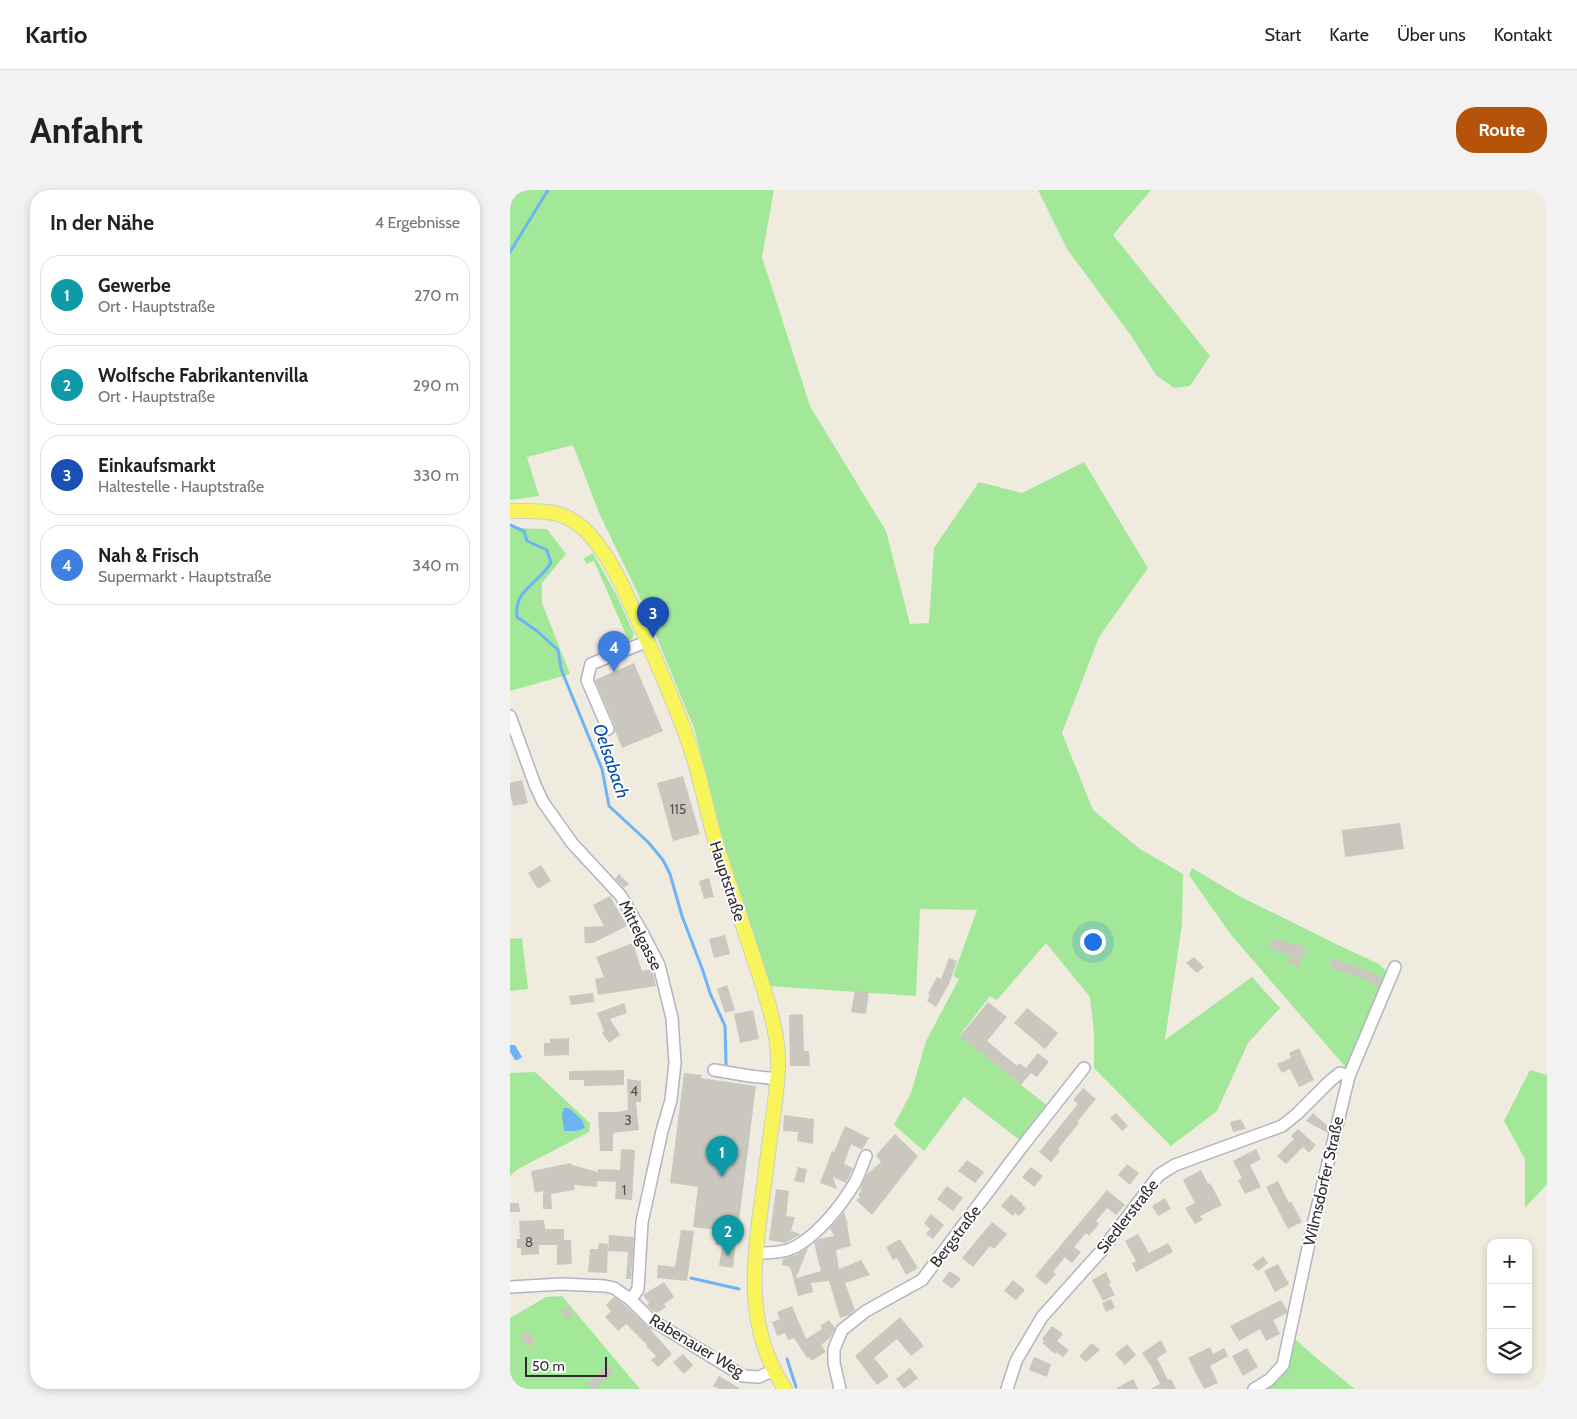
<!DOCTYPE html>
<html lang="de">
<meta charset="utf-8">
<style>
:root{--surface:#fff;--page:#f2f2f2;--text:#202124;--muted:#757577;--line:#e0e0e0;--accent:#b45309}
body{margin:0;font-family:Cabin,sans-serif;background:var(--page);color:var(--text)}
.controls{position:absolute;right:15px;bottom:15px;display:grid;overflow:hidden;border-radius:10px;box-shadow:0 2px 8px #0003}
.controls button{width:45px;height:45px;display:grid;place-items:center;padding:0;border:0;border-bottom:1px solid var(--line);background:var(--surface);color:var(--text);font:25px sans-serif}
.scale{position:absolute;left:15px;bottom:12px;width:82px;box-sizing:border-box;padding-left:5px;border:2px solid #2d2d2d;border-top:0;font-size:14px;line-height:18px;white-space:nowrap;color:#2d2d2d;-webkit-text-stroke:4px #fff;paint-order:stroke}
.you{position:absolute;left:582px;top:751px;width:18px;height:18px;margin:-12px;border:4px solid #fff;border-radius:50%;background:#1a73e8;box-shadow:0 0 0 8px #1a73e833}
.badge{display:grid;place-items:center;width:32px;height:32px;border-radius:50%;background:var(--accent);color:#fff;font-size:16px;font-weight:700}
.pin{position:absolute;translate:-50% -41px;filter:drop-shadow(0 1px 2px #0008)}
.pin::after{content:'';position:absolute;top:26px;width:18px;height:15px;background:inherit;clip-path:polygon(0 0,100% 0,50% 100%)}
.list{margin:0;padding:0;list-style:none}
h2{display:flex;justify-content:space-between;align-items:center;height:65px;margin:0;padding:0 20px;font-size:21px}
h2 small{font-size:16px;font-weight:400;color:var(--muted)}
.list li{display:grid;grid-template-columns:32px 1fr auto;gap:15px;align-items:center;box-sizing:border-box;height:80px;margin:0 10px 10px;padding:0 10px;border:1px solid var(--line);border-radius:20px}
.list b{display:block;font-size:19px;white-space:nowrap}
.list p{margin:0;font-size:16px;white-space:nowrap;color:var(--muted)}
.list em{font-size:16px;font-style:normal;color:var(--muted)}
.icon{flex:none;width:28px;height:28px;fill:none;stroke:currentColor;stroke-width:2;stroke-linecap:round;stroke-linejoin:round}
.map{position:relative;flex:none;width:1037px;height:1199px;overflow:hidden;border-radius:20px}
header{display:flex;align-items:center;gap:30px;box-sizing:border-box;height:70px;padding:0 25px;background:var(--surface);border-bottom:1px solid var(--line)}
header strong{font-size:24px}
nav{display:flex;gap:28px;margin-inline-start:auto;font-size:18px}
.intro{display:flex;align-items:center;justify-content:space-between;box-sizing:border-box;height:120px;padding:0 30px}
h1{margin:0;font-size:35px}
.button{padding:12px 22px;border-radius:20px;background:var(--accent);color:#fff;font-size:18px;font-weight:700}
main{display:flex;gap:30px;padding:0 30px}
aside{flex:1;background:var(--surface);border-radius:20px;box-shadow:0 2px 8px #0003}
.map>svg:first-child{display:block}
.green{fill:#a3e899}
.water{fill:#6db4f5}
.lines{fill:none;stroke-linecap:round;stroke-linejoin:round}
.stream{stroke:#6db4f5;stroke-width:3}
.building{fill:#cac8be}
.minor-casing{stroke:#b3b3c1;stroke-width:14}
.major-casing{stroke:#cdcdcd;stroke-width:16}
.minor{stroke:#fff;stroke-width:11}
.major{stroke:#f8f55a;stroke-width:14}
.labels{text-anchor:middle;stroke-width:4;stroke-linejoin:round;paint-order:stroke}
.number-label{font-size:14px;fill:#545451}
.street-label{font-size:16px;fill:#2d2d2d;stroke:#fff}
.water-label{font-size:18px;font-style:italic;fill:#064da7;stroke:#fff}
</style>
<header>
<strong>Kartio</strong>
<nav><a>Start</a><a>Karte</a><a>Über uns</a><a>Kontakt</a></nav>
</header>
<div class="intro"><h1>Anfahrt</h1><a class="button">Route</a></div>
<main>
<aside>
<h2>In der Nähe<small>4 Ergebnisse</small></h2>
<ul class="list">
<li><span class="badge" style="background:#0f9aa8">1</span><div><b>Gewerbe</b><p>Ort · Hauptstraße</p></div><em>270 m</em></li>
<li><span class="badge" style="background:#0f9aa8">2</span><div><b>Wolfsche Fabrikantenvilla</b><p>Ort · Hauptstraße</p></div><em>290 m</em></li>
<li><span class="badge" style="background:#1a4fb4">3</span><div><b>Einkaufsmarkt</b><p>Haltestelle · Hauptstraße</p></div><em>330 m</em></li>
<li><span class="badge" style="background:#3f7fe0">4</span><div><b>Nah &amp; Frisch</b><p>Supermarkt · Hauptstraße</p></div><em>340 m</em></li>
</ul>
</aside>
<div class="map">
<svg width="1037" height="1199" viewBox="0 0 1037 1199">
<rect width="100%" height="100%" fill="#efebdf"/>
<path class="green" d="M0,0H264L252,67L300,216L376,341L400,434L419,433L424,358L469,292L512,303L574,272L638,378L589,447L552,543L583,620L630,659L673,684L672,735L655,850L742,787L770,818L738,853L707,921L661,956L584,878V843L580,807L536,753L487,810L480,806L450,845L511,895L538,916L511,951L454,907L414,961L384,935L401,903L416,851L449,789L443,786L467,720L410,719L406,806L259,796L205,632L199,598L184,538L133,414L89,323L63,255L17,267L29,306L0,310Z
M528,0H641L603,45L700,166L680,196L664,198L646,185L622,147L557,59Z
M0,338L37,339L56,364L32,393V413L60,484L0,501Z
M83,363L107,406L124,444L122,449L117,452L109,451L117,447L84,371L76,374L74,368Z
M682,678L731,707L826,754L869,774L876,781L877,787L838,880L721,745L679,685Z
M12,748L18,799L0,801V749Z
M1020,880L1037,885V994L1015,1018V969L994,931Z
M25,882L80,933L79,942L8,979L0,986V883Z
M52,1106L130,1199H0V1128L36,1107Z
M785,1149L810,1171L845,1199H756C780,1186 779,1173 785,1149Z"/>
<path class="water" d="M0,855H5L12,867L8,870H5L0,862Z
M54,918H59L72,930L75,938L66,941H54L52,923Z"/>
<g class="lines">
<path class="stream" d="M0,62L38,0
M0,335L14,341L17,351L37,360L41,373C37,378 34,383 30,386C17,400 5,405 7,427L27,441L48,460L51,479L92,579L99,616L138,652L153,670L160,684L172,726L193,781L200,803L215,836L216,874
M181,1088L229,1099
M277,1169L286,1197"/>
</g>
<path class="building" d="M124,473L153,541L112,558L105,541V536L85,490Z
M173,586L190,644L163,651L147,593Z
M12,590L18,613L3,616L0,603V593Z
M890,633L894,659L835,667L832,640Z
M31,675L41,691L28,699L18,683Z
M109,684L119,694L114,698L105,689Z
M199,688L204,707L194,709L189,691Z
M100,706L117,736L83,753H75L74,737L94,736L83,715Z
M215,745L220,764L204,768L199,749Z
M762,748L784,755V753L796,757L789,777L778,773L781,766L759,758Z
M123,753L132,781L142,779L146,796L88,805L85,789L94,787L86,767Z
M684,767L694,777L687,783L676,773Z
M439,768L447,771L439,794L426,817L417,811L420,805L418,804L427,787L431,789Z
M822,768L864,783L863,784L872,788L869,797L851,788L819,778Z
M217,795L225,820L215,823L207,799Z
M345,800L359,802L356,824L341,822Z
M83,803L84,812L61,815L59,806Z
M478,812L497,827L477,851L507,876L509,873L516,878L528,863L539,872L527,887L521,883L511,895L450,846Z
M114,813L117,823L100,829L110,845L99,853L92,843L94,841L87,823Z
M517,818L548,843L535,859L504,833Z
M243,820L249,849L230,853L224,824Z
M293,824L294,861H299L300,876H280L279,825Z
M59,848V865L34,866V853H40V849Z
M789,858L804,890L789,897L780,879L772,883L767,874L781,868L779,863Z
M114,880V895L74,896V890H59V881Z
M174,883L192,885L191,888L246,896L223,1078L209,1076L212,1055H206L208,1040L183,1037L188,997L160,993Z
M117,889L131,891V912H126L129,940L103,943V961H90L88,922H107L118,920Z
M573,898L586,909L567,932L569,933L548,959L550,961L541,972L529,962L568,914L563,910Z
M606,923L618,936L612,941L600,928Z
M803,923L819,937L818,943L796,931Z
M274,925L304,929L303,954L287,951L288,942L273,941Z
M731,929L736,939L723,942L720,932Z
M335,936L359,948L352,960L341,954L334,974L343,978L336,993L323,987L327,999L310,993L322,961L324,962Z
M788,939L806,955L799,963L793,957L776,974L767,966L784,949L781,946Z
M385,944L408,966L362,1025L346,1010L350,1007L348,1004L352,1000L350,999L357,984L371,972L366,965Z
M111,959L125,960L122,1010L105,1009L106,992L87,991V997L64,995L65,1000L41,1004L42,1019H33V1001L25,1003L21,981L61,973L62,975L88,982V979L110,980Z
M746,959L751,969L740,975L751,997L735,1004L728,990L732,988L723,971Z
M457,970L474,982L465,993L448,981Z
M617,974L629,983L620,995L608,985Z
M288,977L297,979L294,993L284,991Z
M521,977L533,986L524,997L512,987Z
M691,980L698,994L700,993L712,1015L690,1026L693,1030L685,1034L675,1018L685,1013L673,990Z
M768,991L779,1013L781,1011L792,1032L778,1039L756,997Z
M437,996L453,1008L443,1021L427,1009Z
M266,999L279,1001L276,1026L285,1027L281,1041L291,1044L275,1053L259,1050Z
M597,1000L615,1015L606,1025L597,1018L586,1031L589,1034L579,1046L576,1043L564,1057L571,1062L562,1073L555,1067L543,1082L546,1084L536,1095L525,1086Z
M501,1004L513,1014L512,1015L516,1018L509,1026L505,1023L503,1026L491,1016Z
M655,1008L661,1019L648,1026L642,1016Z
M0,1013H9L10,1022H0Z
M334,1022L338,1035H337L341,1056L326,1060L329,1079L351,1070L360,1085L335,1093L345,1120L339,1125L330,1128L319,1091L301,1093L303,1102L288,1106L280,1077L272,1075L273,1069L286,1065L298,1058L286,1088L311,1081L304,1053L309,1049L324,1046L320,1038Z
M421,1024L434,1035L423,1049L416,1044L420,1039L414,1033Z
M34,1030L35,1039H54V1050H61L62,1074L47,1075V1055H29V1064L11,1065V1058H7V1049H10L9,1031Z
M482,1032L497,1044L484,1059L480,1056L463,1077L452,1068Z
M171,1040L184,1041L177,1091L147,1088L148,1075L165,1077Z
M628,1044L639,1063L658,1053L663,1062L626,1082L622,1073L626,1071L615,1051Z
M99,1045L124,1047L121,1089H116L118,1062L98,1061Z
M390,1049L408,1078L396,1085L387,1068L383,1070L376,1057Z
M89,1053L98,1054L97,1083L78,1082L80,1059H88Z
M753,1066L758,1073L748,1081L742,1075Z
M768,1074L779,1094L765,1102L754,1081Z
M440,1081L451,1089L442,1099L432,1091Z
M596,1082L601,1093L599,1094L605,1105L593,1111L582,1090Z
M503,1090L515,1100L506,1110L494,1101Z
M154,1092L164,1107L154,1114L156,1117L146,1124L137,1115L139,1113L133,1105Z
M104,1107L116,1116L135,1134L142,1139L141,1140L162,1164L148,1177L141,1170L146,1166L136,1156L137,1155L116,1134L108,1141L95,1127L101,1121L96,1115Z
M601,1109L605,1118L596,1122L592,1113Z
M771,1110L777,1120V1123L763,1130L770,1144L756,1151L750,1139L729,1151L720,1136Z
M58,1116L64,1125L58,1130L51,1121Z
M282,1116L296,1149L312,1139L310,1136L319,1130L325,1138L320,1148L311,1155L316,1162L301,1171L299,1167L297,1168L284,1148L278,1150L275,1143L267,1146L262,1132L270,1129L267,1122Z
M390,1127L414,1156L401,1166L387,1149L364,1168L379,1186L367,1195L345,1166Z
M542,1136L553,1144L547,1151L559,1160L553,1167L546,1162L545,1164L532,1153L534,1151L532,1149Z
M17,1141L26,1150L18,1157L9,1148Z
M651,1150L657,1162L647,1168L658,1190L661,1189L666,1199H640L650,1194L641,1176L632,1163Z
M582,1153L590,1160L576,1172L569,1166Z
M617,1154L626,1165L615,1175L605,1164Z
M700,1157L703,1164L714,1158L718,1166L700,1176L708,1193L694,1199L678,1168Z
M737,1158L748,1177L733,1186L722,1166Z
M173,1164L183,1175L174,1184L163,1172Z
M524,1167L541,1174L537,1187L519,1180Z
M98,1175L105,1182L85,1199H81L77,1194Z
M400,1178L408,1188L394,1199L386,1189Z
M209,1186L231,1199H209L203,1196Z
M623,1189L628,1199H605Z"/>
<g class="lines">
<defs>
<path id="minor" d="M0,526L25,595L33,612L62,653L111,706L133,744L149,775L162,828L165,873L161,910L152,941L132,1032L128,1099L121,1110
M98,539L77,490L81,474L138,451
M204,880L240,886L267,889
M246,1063C259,1063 275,1063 287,1056C309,1043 331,1016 344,994C349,986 352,975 356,966
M0,1097L52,1094L95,1096L104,1098L121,1110L140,1129L233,1186L249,1187L264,1180
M330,1199L324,1173V1159L332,1140L356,1121L412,1090L511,958L574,878
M497,1199L506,1171L532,1127L592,1060L649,985L665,975L772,936L787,924L820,891L830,883L839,886
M744,1199L759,1190L773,1175L802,1039L839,886L885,777"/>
<path id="major" d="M0,321C29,321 51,318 74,339C99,363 113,397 127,428C145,468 164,510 178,551C192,588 197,628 210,666C221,700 233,735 244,769C254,800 266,832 268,865C269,888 265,911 262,934C258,962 255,990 251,1017C242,1081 237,1142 275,1199"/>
</defs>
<use href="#minor" class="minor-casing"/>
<use href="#major" class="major-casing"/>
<use href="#minor" class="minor"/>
<use href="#major" class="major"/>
</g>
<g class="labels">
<g class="number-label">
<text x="168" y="624">115</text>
<text x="124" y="906">4</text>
<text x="118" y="935">3</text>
<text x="114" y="1005">1</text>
<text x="19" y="1057">8</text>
</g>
<g class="street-label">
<text transform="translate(218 691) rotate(72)" y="6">Hauptstraße</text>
<text transform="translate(131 745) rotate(63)" y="6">Mittelgasse</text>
<text transform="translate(813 991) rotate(-77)" y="6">Wilmsdorfer Straße</text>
<text transform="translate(617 1026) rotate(-52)" y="6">Siedlerstraße</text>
<text transform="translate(445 1046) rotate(-53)" y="6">Bergstraße</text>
<text transform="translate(187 1155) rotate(31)" y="6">Rabenauer Weg</text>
</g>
<g class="water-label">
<text transform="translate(101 571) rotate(71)" y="6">Oelsabach</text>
</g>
</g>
</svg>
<div class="controls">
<button>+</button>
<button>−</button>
<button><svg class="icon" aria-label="layers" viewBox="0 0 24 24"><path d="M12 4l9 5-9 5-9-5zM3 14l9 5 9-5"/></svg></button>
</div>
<div class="scale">50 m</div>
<div class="you"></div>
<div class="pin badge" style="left:212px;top:987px;background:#0f9aa8">1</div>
<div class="pin badge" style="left:218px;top:1066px;background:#0f9aa8">2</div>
<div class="pin badge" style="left:143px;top:448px;background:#1a4fb4">3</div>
<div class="pin badge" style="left:104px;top:482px;background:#3f7fe0">4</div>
</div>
</main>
